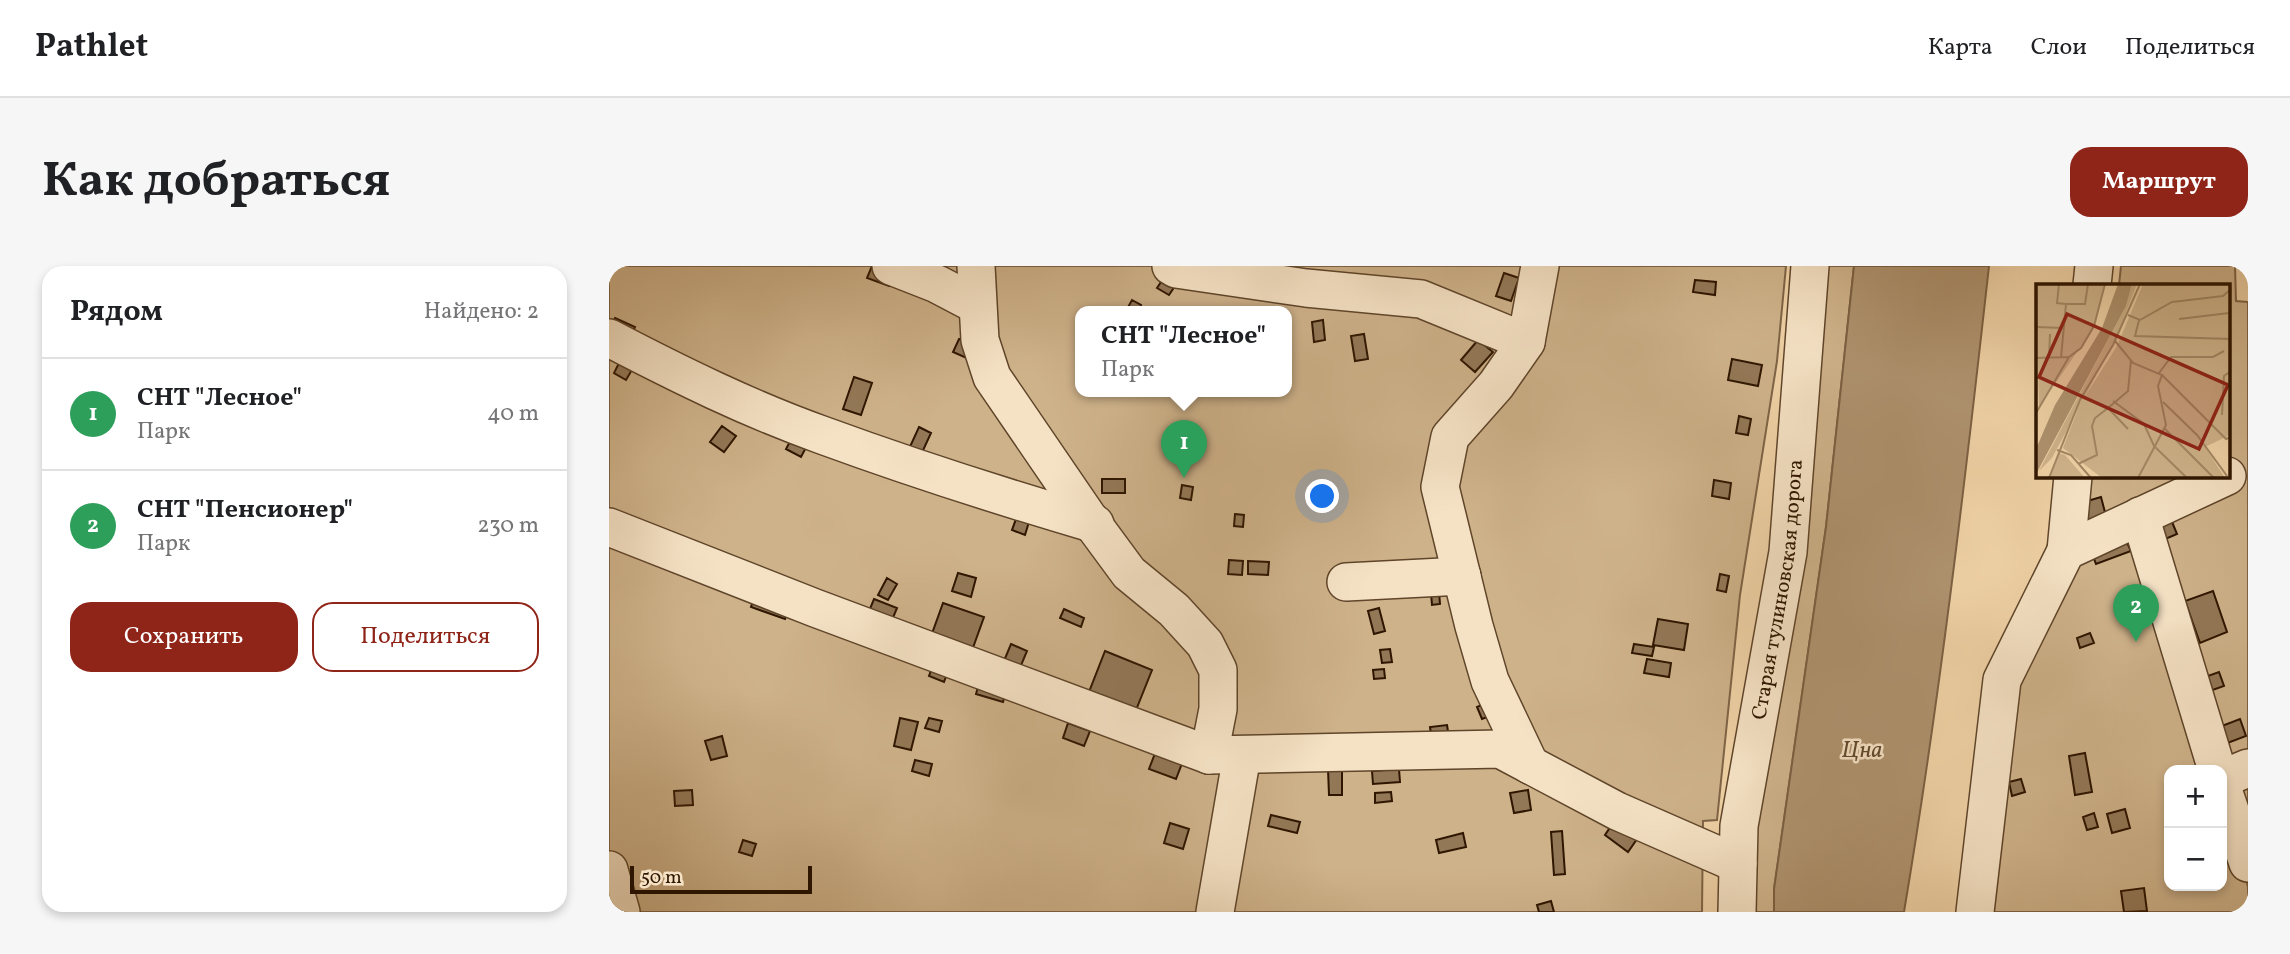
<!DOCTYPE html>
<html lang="ru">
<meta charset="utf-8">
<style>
:root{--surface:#fff;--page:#f6f6f6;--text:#202124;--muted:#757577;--line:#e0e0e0;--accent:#8f2418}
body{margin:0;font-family:Vollkorn,serif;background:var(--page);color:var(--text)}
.controls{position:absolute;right:21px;bottom:21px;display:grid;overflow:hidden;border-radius:14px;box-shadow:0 4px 10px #0003}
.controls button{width:63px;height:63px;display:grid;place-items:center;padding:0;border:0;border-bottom:2px solid var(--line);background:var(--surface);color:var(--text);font:35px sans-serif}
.scale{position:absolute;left:21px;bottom:18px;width:182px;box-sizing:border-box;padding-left:7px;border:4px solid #2f1601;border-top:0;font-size:19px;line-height:24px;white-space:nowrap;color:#2f1601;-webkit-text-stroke:5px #f5e2c5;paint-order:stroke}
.you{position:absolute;left:714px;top:231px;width:24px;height:24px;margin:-18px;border:5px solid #fff;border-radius:50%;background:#1a73e8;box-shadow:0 0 0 10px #1a73e833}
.badge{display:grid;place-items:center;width:46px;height:46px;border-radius:50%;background:var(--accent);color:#fff;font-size:23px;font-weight:700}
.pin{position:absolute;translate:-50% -58px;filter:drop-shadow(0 2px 4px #0008)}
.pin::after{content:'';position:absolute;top:37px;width:24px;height:21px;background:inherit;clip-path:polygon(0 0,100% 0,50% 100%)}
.popup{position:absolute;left:466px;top:40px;width:217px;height:91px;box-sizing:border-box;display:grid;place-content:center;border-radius:14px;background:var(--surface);filter:drop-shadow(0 2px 5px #0005);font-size:23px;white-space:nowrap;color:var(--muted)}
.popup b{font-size:26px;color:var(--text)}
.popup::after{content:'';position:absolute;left:50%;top:100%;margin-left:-14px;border:14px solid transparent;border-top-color:var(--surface)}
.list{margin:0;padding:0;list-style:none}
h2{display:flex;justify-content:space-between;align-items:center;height:91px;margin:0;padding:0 28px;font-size:30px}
h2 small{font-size:23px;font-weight:400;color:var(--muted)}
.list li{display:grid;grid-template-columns:46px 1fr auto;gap:21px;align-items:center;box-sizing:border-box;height:112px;padding:0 28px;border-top:2px solid var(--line)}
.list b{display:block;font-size:26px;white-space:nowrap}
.list p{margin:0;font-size:23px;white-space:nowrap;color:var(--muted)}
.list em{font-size:23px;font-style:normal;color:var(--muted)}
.actions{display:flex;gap:14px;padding:21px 28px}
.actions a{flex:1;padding:16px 0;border:2px solid var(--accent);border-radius:21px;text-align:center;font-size:24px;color:var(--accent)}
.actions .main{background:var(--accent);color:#fff}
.map{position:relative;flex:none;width:1639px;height:646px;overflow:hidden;border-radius:21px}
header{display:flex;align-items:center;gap:42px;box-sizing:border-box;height:98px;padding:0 35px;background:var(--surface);border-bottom:2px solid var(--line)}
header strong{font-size:33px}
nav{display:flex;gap:38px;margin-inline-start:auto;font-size:24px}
.intro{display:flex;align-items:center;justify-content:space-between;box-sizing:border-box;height:168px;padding:0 42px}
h1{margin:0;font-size:49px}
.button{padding:18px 32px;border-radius:21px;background:var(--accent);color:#fff;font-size:24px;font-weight:700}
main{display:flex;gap:42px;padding:0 42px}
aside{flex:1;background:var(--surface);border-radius:21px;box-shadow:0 4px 10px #0003}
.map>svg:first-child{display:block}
.green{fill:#ceb28a;stroke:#7e6446;stroke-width:2;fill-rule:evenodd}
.water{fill:#ae926e;stroke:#7b6042;stroke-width:2}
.building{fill:#937857;stroke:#2f1601;stroke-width:2}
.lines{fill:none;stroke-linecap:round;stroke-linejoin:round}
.minor-casing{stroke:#5f452a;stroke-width:40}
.minor{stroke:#f5e2c5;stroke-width:37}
.labels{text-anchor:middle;stroke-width:5;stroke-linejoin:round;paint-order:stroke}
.street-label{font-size:21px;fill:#2f1601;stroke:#f5e2c5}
.water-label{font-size:23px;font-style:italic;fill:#62482d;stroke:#f5e2c5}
.inset-road{fill:none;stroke:#a28764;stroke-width:2}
.view{fill:#8f2418;fill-opacity:0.15;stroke:#8f2418;stroke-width:3.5}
.inset-edge{fill:none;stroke:#2f1601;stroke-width:3.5}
</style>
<header>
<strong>Pathlet</strong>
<nav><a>Карта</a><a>Слои</a><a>Поделиться</a></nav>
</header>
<div class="intro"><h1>Как добраться</h1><a class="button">Маршрут</a></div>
<main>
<aside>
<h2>Рядом<small>Найдено: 2</small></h2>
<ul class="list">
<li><span class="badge" style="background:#2e9e5b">1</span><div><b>СНТ &quot;Лесное&quot;</b><p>Парк</p></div><em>40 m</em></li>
<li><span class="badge" style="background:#2e9e5b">2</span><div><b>СНТ &quot;Пенсионер&quot;</b><p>Парк</p></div><em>230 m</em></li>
</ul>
<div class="actions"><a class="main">Сохранить</a><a>Поделиться</a></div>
</aside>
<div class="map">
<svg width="1639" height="646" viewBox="0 0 1639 646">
<rect width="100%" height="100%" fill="#efd2a6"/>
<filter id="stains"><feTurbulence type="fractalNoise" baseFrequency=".00286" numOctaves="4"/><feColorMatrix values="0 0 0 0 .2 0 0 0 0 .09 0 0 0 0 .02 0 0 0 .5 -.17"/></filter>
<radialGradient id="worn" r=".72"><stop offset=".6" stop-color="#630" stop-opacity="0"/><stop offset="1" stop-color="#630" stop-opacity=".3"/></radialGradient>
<path class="green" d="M0,0H1177L1168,95L1131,329L1108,554L1094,555L1093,646H0ZM472,46H678V126H472Z
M1203,0H1245L1217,261L1165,623V646H1130Z
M1512,0H1626L1627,35L1639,36V568L1613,504H1560V620H1613V535L1639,621V646H1370L1392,447L1472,210H1620V19H1510Z"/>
<path class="water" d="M1245,0H1380C1356,216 1331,431 1295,646H1165V623L1217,261Z"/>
<path class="building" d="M263,0L284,7L280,20L258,12Z
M558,7L570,14L560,29L548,22Z
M895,7L910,12L902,35L887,30Z
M1086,14L1107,16L1106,29L1084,26Z
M523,34L532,39L529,46L518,43Z
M6,52L26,61L21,72L1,63Z
M714,54L716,74L705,76L703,56Z
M755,68L759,93L746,95L742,70Z
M350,73L367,80L362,94L344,86Z
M869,74L884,86L866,106L852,94Z
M1123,93L1153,99L1149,120L1119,114Z
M11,95L24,102L17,114L5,107Z
M245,111L263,117L252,149L234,143Z
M1130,150L1142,153L1139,169L1127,167Z
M113,160L127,170L115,186L101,176Z
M310,161L322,167L311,191L299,185Z
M186,166L201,174L192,191L177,183Z
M493,213H516V227H493Z
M1105,214L1122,217L1120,233L1103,230Z
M573,219L584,221L582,234L571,232Z
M1492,231L1498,254L1480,258L1475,236Z
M411,242L423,246L416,269L403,264Z
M626,248L635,249L634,261L625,260Z
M1561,251L1568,268L1554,274L1546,257Z
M1516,272L1522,285L1487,298L1482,285Z
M620,294L634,295L633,309L619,308Z
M639,295L660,296L659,309L639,308Z
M349,307L367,312L362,331L343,325Z
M1111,308L1120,310L1117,326L1108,324Z
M278,312L288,318L279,334L269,329Z
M1604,325L1618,366L1591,377L1576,335Z
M830,326L831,338L823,339L822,327Z
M147,327L181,339L176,353L142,341Z
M265,333L288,342L281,359L258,350Z
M334,337L375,351L361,390L320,376Z
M770,342L776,365L765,368L759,345Z
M455,343L475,352L472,361L451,352Z
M1049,353L1079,358L1075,384L1044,379Z
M1481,367L1485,377L1471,382L1468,372Z
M402,378L418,385L408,409L392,402Z
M1025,378L1045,381L1043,390L1023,387Z
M781,383L783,396L773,397L771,384Z
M496,385L543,404L527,444L480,426Z
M327,391L342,397L335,416L320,410Z
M1038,393L1062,397L1060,411L1035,407Z
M775,403L776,412L765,413L764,404Z
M1610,406L1615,420L1598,426L1593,412Z
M371,414L398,422L394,436L367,428Z
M879,436L884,449L873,453L868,441Z
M291,452L309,456L302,484L285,480Z
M320,452L333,455L330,466L316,462Z
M1631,453L1637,470L1616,478L1610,461Z
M459,457L481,465L475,480L454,472Z
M838,459L840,472L823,475L821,461Z
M113,470L118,490L102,494L96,475Z
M550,477L577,487L567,513L540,503Z
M1476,487L1483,526L1466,529L1460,490Z
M306,494L323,498L320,510L303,505Z
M719,503H733V529H720Z
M790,503L791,516L764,518L763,505Z
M1412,513L1416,526L1403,530L1400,516Z
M83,524L84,539L66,540L65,525Z
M919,524L922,544L905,547L901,527Z
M782,526L783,535L766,537V527Z
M1516,543L1521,562L1503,567L1498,548Z
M1485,547L1489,561L1478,564L1474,551Z
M662,549L691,556L688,567L659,560Z
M561,557L580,563L574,583L555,577Z
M1004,557L1028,573L1019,586L996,569Z
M953,565L956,608L945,609L942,566Z
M854,567L857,581L830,587L827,574Z
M134,574L147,578L143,590L130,586Z
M1535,622L1538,645L1515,646L1512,625Z
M942,635L945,646H930L928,639Z"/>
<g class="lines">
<defs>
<g id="minor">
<path d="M282,0L328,18L368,39"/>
<path d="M367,0L371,74L383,111L478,250L520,307L565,344L596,378L609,404V443L600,489L891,483L1008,545L1129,598"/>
<path d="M562,0L567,3L697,22L812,33L917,76"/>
<path d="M1483,19L1485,0"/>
<path d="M0,72C69,108 140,143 213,169C303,202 394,231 486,258"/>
<path d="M1531,250L1608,504"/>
<path d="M0,261L206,342L600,489"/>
<path d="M1457,285L1464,210"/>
<path d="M737,316L853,310"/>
<path d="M921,499L881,415L865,360L831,221L841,171L887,119L917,76L931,0"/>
<path d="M1613,513L1639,502"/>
<path d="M1613,521L1639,597"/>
<path d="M0,604L12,646"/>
<path d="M606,646L633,489"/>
<path id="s1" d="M1128,646L1130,560L1179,286L1201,0"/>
<path d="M1366,646L1393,414L1457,285L1618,210"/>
</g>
</defs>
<use href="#minor" class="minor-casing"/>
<use href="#minor" class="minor"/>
</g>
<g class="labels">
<g class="street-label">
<text dy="7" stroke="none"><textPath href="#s1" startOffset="326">Старая тулиновская дорога</textPath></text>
</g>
<g class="water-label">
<text x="1253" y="491">Цна</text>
</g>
</g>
<g transform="translate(1427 18)">
<rect width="194" height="194" fill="#efd2a6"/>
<path d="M0,0H68L57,45L3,123ZM96,0H101L80,54L16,174L3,187L90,22ZM107,0H194V151L169,163L189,194H66L27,164L44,120L81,62ZM22,169L29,171L49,194H14Z" fill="#ceb28a"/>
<path d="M82,0H96L90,22L0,190V165L19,121L66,44Z" fill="#ae926e"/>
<path class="inset-road" d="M23,0L21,19L30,20M92,31L104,36L136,18L187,12L195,5M143,35L193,29M103,36L99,52L195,55M0,43L28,44M79,57L97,79L126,91L122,102L130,141L102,194M0,74L33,73L45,64L58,42L69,0M13,74L14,50M25,74L30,20H49L52,0M123,89L135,73H177L188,67M126,91L190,155L195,153M77,117L108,140L118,162L151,194M127,118L161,151L191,192M0,129L33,73M186,131L188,92L195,87M92,145L72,124L92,107L95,76M129,145L178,194M21,166L35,171L55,194M42,180L61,171L56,142L59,134L72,124M13,194L44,116L77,61L104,0"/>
<path class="view" d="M31,30L192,101L163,165L3,93Z"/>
<rect width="194" height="194" class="inset-edge"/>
</g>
<rect width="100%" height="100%" filter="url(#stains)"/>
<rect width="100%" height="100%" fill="url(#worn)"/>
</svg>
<div class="controls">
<button>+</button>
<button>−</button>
</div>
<div class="scale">50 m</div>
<div class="you"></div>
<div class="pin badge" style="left:575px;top:212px;background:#2e9e5b">1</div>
<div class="popup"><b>СНТ &quot;Лесное&quot;</b>Парк</div>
<div class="pin badge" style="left:1527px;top:376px;background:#2e9e5b">2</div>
</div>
</main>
